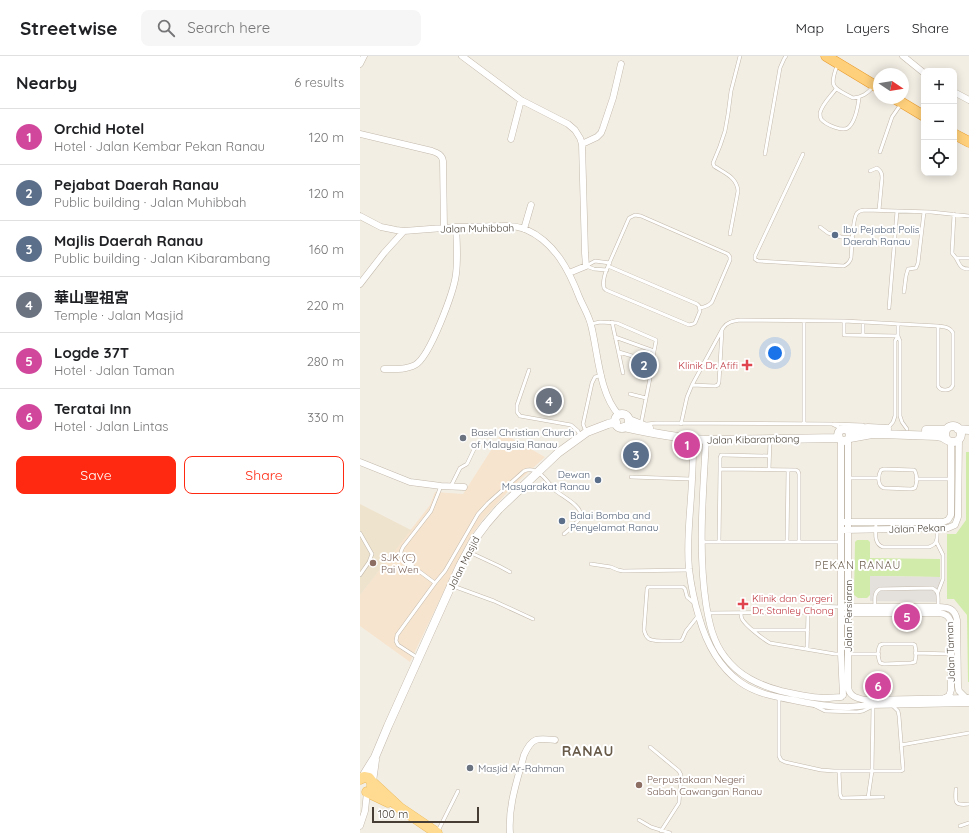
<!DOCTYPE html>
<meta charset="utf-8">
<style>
:root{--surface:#fff;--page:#f6f6f6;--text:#202124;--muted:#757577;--line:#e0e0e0;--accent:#ff2810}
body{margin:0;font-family:Quicksand,"Noto Sans SC",sans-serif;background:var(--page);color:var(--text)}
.controls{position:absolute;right:12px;top:12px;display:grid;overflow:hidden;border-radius:8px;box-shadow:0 2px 10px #0003}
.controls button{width:36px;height:36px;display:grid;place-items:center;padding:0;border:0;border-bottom:1px solid var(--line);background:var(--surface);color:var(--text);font:20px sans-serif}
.compass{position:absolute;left:513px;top:12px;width:36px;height:36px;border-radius:50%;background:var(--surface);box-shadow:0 2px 10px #0003;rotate:102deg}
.scale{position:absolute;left:12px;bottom:10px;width:107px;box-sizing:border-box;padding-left:4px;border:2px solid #463e34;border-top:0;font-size:11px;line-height:14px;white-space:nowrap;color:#463e34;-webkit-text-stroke:3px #fff;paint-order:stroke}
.you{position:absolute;left:415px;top:297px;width:14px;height:14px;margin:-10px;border:3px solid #fff;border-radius:50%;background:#1a73e8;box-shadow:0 0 0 6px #1a73e833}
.badge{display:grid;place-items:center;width:26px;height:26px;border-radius:50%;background:var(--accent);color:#fff;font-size:13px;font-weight:700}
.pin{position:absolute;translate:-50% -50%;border:2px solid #fff;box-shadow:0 1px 4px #0006}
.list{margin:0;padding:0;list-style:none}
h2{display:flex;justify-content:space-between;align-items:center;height:52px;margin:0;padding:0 16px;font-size:17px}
h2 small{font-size:13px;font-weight:400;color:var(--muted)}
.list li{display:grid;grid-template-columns:26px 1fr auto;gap:12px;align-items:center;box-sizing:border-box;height:56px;padding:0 16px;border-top:1px solid var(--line)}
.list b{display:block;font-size:15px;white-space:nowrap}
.list p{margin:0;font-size:13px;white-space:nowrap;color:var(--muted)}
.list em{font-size:13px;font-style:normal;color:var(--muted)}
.actions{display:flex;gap:8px;padding:12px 16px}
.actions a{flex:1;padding:9px 0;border:1px solid var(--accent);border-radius:8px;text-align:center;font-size:14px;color:var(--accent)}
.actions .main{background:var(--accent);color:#fff}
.icon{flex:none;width:22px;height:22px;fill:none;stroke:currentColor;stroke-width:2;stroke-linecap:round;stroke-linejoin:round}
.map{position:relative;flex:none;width:609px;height:777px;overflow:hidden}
header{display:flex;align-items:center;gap:24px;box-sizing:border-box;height:56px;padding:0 20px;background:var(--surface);border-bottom:1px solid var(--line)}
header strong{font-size:19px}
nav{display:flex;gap:22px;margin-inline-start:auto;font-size:14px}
.search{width:280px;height:36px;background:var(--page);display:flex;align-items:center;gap:10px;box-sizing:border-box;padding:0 14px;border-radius:8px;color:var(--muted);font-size:15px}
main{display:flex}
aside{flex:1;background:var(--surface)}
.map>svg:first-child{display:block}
.commercial{fill:#f7e4ce}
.education{fill:#eee3cd}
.green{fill:#d1ebaa}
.parking{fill:#e4e1dd}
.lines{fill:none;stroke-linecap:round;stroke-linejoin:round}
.service-casing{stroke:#c2b8aa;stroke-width:4}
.minor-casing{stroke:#c2b8aa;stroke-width:7}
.tertiary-casing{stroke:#c2b8aa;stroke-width:9}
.primary-casing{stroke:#ebb95b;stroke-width:11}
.trunk-casing{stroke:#e7992b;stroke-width:11}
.service{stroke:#fff;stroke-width:3}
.minor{stroke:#fff;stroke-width:6}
.tertiary{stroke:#fff;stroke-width:8}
.primary{stroke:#ffdb92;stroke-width:10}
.trunk{stroke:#ffd07b;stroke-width:10}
.service-dot{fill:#5c6f8a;stroke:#fff;stroke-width:1.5}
.health-dot{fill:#e0444e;stroke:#fff;stroke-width:1.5}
.worship-dot{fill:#6b7280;stroke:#fff;stroke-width:1.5}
.education-dot{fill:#8d6e63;stroke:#fff;stroke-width:1.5}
.labels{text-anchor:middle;stroke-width:4;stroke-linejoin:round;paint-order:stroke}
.street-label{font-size:10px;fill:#463e34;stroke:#fff}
.service-label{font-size:10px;fill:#4e5e75;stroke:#fff;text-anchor:start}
.health-label{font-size:10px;fill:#be3a42;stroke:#fff;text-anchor:end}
.worship-label{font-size:10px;fill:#5b616d;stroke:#fff;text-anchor:start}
.education-label{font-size:10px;fill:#785e54;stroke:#fff;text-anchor:start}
.neighbourhood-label{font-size:11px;letter-spacing:1px;fill:#695b4a;stroke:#fff}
.district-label{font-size:14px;font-weight:bold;letter-spacing:1px;fill:#695b4a;stroke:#fff}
</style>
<header>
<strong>Streetwise</strong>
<div class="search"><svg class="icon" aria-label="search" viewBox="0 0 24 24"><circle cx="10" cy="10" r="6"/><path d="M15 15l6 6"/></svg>Search here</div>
<nav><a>Map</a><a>Layers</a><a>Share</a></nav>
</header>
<main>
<aside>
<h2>Nearby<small>6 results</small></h2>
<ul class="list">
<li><span class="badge" style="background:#d1479c">1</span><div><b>Orchid Hotel</b><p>Hotel · Jalan Kembar Pekan Ranau</p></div><em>120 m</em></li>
<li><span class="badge" style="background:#5c6f8a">2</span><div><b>Pejabat Daerah Ranau</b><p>Public building · Jalan Muhibbah</p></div><em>120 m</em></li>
<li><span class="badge" style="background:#5c6f8a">3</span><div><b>Majlis Daerah Ranau</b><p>Public building · Jalan Kibarambang</p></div><em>160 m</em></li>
<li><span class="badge" style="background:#6b7280">4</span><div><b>華山聖祖宮</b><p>Temple · Jalan Masjid</p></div><em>220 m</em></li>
<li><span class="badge" style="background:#d1479c">5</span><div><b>Logde 37T</b><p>Hotel · Jalan Taman</p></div><em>280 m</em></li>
<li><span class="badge" style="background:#d1479c">6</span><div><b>Teratai Inn</b><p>Hotel · Jalan Lintas</p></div><em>330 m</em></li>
</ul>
<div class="actions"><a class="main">Save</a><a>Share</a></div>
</aside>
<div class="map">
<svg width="609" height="777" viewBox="0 0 609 777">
<rect width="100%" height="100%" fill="#f3eee4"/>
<path class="commercial" d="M142,377L185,401L152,431L124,462L110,481L50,606L0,570V539L70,449L75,436L103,438Z"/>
<path class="education" d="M0,448L51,474L0,539Z"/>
<path class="green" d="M606,396H609V626H608L607,559L594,543H587V478H596L606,464Z
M497,484H508L510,486V502L580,503V521L510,520V539L507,542H498L494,539L495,486Z"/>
<path class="parking" d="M510,520L580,521V546L510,545Z"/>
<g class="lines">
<defs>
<path id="service" d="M477,10C468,33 475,32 493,42C502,41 507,38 513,31
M476,33C471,40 462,48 460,57C460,59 460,61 461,63C465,68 483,77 489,71C495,65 498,50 499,42
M520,96L532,61L541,48
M405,98L420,12L424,3L426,0
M443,98L395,200V203L398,205L484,210C488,208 490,206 491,202C492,193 492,163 497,157C499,155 502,154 505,154L571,156L609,160
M510,115L517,112C521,115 522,117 522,122L519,154
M594,158L592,197L596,202H609
M460,171L468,177L481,181L493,182
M370,178L378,135C377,121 364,117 354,110L353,107L360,90L365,75L368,58L371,35L380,0
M596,202C600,209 600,213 609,213
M226,210L235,205L250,207
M226,210L234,213L247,214
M248,210L337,248L339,250L340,255L335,267L333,268L329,269L246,234L244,232C242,225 245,217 248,210Z
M248,210L269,162L275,159L281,160L368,198L370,201V204L352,246C349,250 345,251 340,252
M544,236L546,220L548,213L556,212L558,207L564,156
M529,252L537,155
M484,265V279L538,280
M252,266L263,317
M231,268L240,266L257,267L296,284V285L292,306V312L281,368
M578,270C585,271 590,271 593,277V329C591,335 581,336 578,330Z
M503,279V266
M538,280L540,285V360L542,366L547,373
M255,281L294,295
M259,296L292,306
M169,314L157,349V356L160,360L211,369L218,375L220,380
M332,329L355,330L358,329L359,326L362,274
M270,338L286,342
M287,368L296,367L472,368L482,373
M321,368L327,341L332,329L363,272C367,266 373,265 380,264L484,265L578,270
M444,368V265
M474,368L503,369
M527,373L533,366L535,360V285L538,280V268
M226,376L223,368L232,327L235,321L242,319
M360,413V402L361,399H363L409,400
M524,413L554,414L555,415C557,420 557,427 555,432L551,433L524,432C517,430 518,419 521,414Z
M409,414L410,383
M271,421L331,423
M488,422H519
M556,423H592
M91,430L100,412L107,408L117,387
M516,466C516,475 513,488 523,491H569C579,488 577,481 577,472
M0,477L12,498L9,506L0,519
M576,485L583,499V523L578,536
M341,486H481
M359,486L360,413L436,414L438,415L439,418V486
M427,486L428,414
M109,496L139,510L150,516
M231,508L251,511L258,514L263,515L329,514
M75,527L44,504C40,500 40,496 43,491L71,455L81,430
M93,530L134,545L173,563
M333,546L327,541L325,533L323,531H288L287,533L284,574C285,577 285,580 289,583C294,586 313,585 320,585L322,584L326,575L338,560
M515,551C515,545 513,536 520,533L572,532C580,535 578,543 578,551
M348,557L448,556L453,551L456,550L481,551
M381,557C381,559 381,561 382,563C386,570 403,583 410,587L475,598H481
M393,574H448
M523,588H553L555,589C556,594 556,601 555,606L551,607L524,608L520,607C518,602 517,594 520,589Z
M447,593L448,556
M555,597L592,598
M488,598H519
M58,602L38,589L36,585L37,579L75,527L85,515L118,458L128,447L164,415C169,413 175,414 179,417C185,421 190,429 196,435C202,440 222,450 221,460C220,465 208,474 204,478
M419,642V700L421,704L425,706L461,714L474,715H541L543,714V712L539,660L538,655L533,650
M455,650L465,655L497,656L503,655L511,651
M541,689L609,677
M290,691L319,715L321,719L319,747L301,775
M479,715L480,738L481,741L482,742L523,741
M596,733C595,746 594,750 609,748
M508,742L512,715L513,650
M279,764L291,771L310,777
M600,770L609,767
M78,775L98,735"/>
<path id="minor" d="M102,0L161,44L208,68L215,74L220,82L222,88L225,197L226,210L209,217
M543,0L564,17
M0,8L4,0
M594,36L609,44
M0,78L72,95C78,97 82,99 83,105L84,173
M151,83L161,44
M222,88L237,81L241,77L243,72L253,42L261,8
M0,160L21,171L36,174L44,175L96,171L147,170C152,170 159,171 165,173C195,186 209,214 220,243C224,252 229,260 231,269C238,296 239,338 259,359
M164,173L171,149
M0,228L24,197L44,175
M24,313C34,313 46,314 55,309C70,301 94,235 96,218C98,202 97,187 96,171
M333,383C333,396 333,409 332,423C331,453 326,483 329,513C331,529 334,545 339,561C346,586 358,610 380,626C395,637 415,641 433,644C451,648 469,651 487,651
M346,384C343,438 338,494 346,548C349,567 353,586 365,601C379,620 399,629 421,635C435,638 451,642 466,642C471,642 476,641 481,641
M481,385V598L483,639
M488,385V629C488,640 496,642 505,644L609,642
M0,406L50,426L81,430L104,431
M484,466H583L588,464L591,459V386
M484,474L588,472L595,469L598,461L599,383
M485,551H578C589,551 595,553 597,564L598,631L599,635L606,642
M486,557H579C586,558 589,560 591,566V634L589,640L585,642
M489,651L510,649L609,647
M0,770L5,755L7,736
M150,777C148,750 157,725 164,699C172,681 177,682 195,684"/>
<path id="tertiary" d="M255 365a7 7 0 1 1 14 0a7 7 0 1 1-14 0Z
M269,364L289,372
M585 378a8 8 0 1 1 16 0a8 8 0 1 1-16 0Z
M264,371C291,377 318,382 346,384L479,382
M478 379a6 6 0 1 1 12 0a6 6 0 1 1-12 0Z
M598,373L609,374
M488,374L508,372L527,373
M566,374H586
M490,382L512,378H521L577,380L582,381L587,384
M2,722L15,701L28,670L100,510L114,484L126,468L139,453L198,397L227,376L248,368L256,366
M12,726L15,704"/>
<path id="primary" d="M0,723L4,721L9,722L12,726V732
M12,726L40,752L77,777
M7,736L28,746"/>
<path id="trunk" d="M466,0L519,32
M534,42L564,60
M594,78L609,86"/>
</defs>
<use href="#service" class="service-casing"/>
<use href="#minor" class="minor-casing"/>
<use href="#tertiary" class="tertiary-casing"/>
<use href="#primary" class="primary-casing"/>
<use href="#trunk" class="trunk-casing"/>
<use href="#service" class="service"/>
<use href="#minor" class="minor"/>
<use href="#tertiary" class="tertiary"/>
<use href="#primary" class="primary"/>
<use href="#trunk" class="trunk"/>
</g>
<g class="service-dot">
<circle cx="475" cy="179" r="4"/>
<circle cx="238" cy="424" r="4"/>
<circle cx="202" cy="465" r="4"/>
</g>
<g class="health-dot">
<path d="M385 303h4v4h4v4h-4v4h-4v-4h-4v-4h4z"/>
<path d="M381 542h4v4h4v4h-4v4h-4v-4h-4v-4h4z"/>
</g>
<g class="worship-dot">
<circle cx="103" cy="382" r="4"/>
<circle cx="110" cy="712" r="4"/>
</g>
<g class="education-dot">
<circle cx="13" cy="507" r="4"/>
<circle cx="279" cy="729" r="4"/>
</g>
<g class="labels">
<g class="street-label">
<text transform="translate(117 172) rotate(-1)" y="4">Jalan Muhibbah</text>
<text transform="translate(393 383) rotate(-1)" y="4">Jalan Kibarambang</text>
<text transform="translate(557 472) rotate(-2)" y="4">Jalan Pekan</text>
<text transform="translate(103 507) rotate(-63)" y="4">Jalan Masjid</text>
<text transform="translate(488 560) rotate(-90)" y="4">Jalan Persiaran</text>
<text transform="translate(590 596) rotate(-92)" y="4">Jalan Taman</text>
</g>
<g class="service-label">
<text x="483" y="177">Ibu Pejabat Polis<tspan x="483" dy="12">Daerah Ranau</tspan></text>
<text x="230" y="422" text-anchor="end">Dewan<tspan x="230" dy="12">Masyarakat Ranau</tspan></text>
<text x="210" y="463">Balai Bomba and<tspan x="210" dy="12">Penyelamat Ranau</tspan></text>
</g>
<g class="health-label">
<text x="378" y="313">Klinik Dr. Afifi</text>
<text x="392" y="546" text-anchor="start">Klinik dan Surgeri<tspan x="392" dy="12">Dr. Stanley Chong</tspan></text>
</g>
<g class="worship-label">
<text x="111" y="380">Basel Christian Church<tspan x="111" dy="12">of Malaysia Ranau</tspan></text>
<text x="118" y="716">Masjid Ar-Rahman</text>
</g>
<g class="education-label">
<text x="21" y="505">SJK (C)<tspan x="21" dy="12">Pai Wen</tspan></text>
<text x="287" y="727">Perpustakaan Negeri<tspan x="287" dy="12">Sabah Cawangan Ranau</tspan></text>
</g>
<g class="neighbourhood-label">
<text x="498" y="513">PEKAN RANAU</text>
</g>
<g class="district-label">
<text x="228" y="700">RANAU</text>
</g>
</g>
</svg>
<div class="controls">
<button>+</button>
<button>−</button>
<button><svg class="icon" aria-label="locate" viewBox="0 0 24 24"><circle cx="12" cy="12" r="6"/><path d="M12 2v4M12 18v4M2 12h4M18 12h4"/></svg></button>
</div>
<svg class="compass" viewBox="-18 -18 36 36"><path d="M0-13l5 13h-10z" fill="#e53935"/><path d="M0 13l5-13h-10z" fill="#757577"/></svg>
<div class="scale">100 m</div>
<div class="you"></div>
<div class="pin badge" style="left:327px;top:389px;background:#d1479c">1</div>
<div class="pin badge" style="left:284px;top:309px;background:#5c6f8a">2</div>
<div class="pin badge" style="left:276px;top:399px;background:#5c6f8a">3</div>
<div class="pin badge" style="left:189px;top:345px;background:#6b7280">4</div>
<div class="pin badge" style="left:547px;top:561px;background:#d1479c">5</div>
<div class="pin badge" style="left:518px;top:630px;background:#d1479c">6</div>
</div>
</main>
